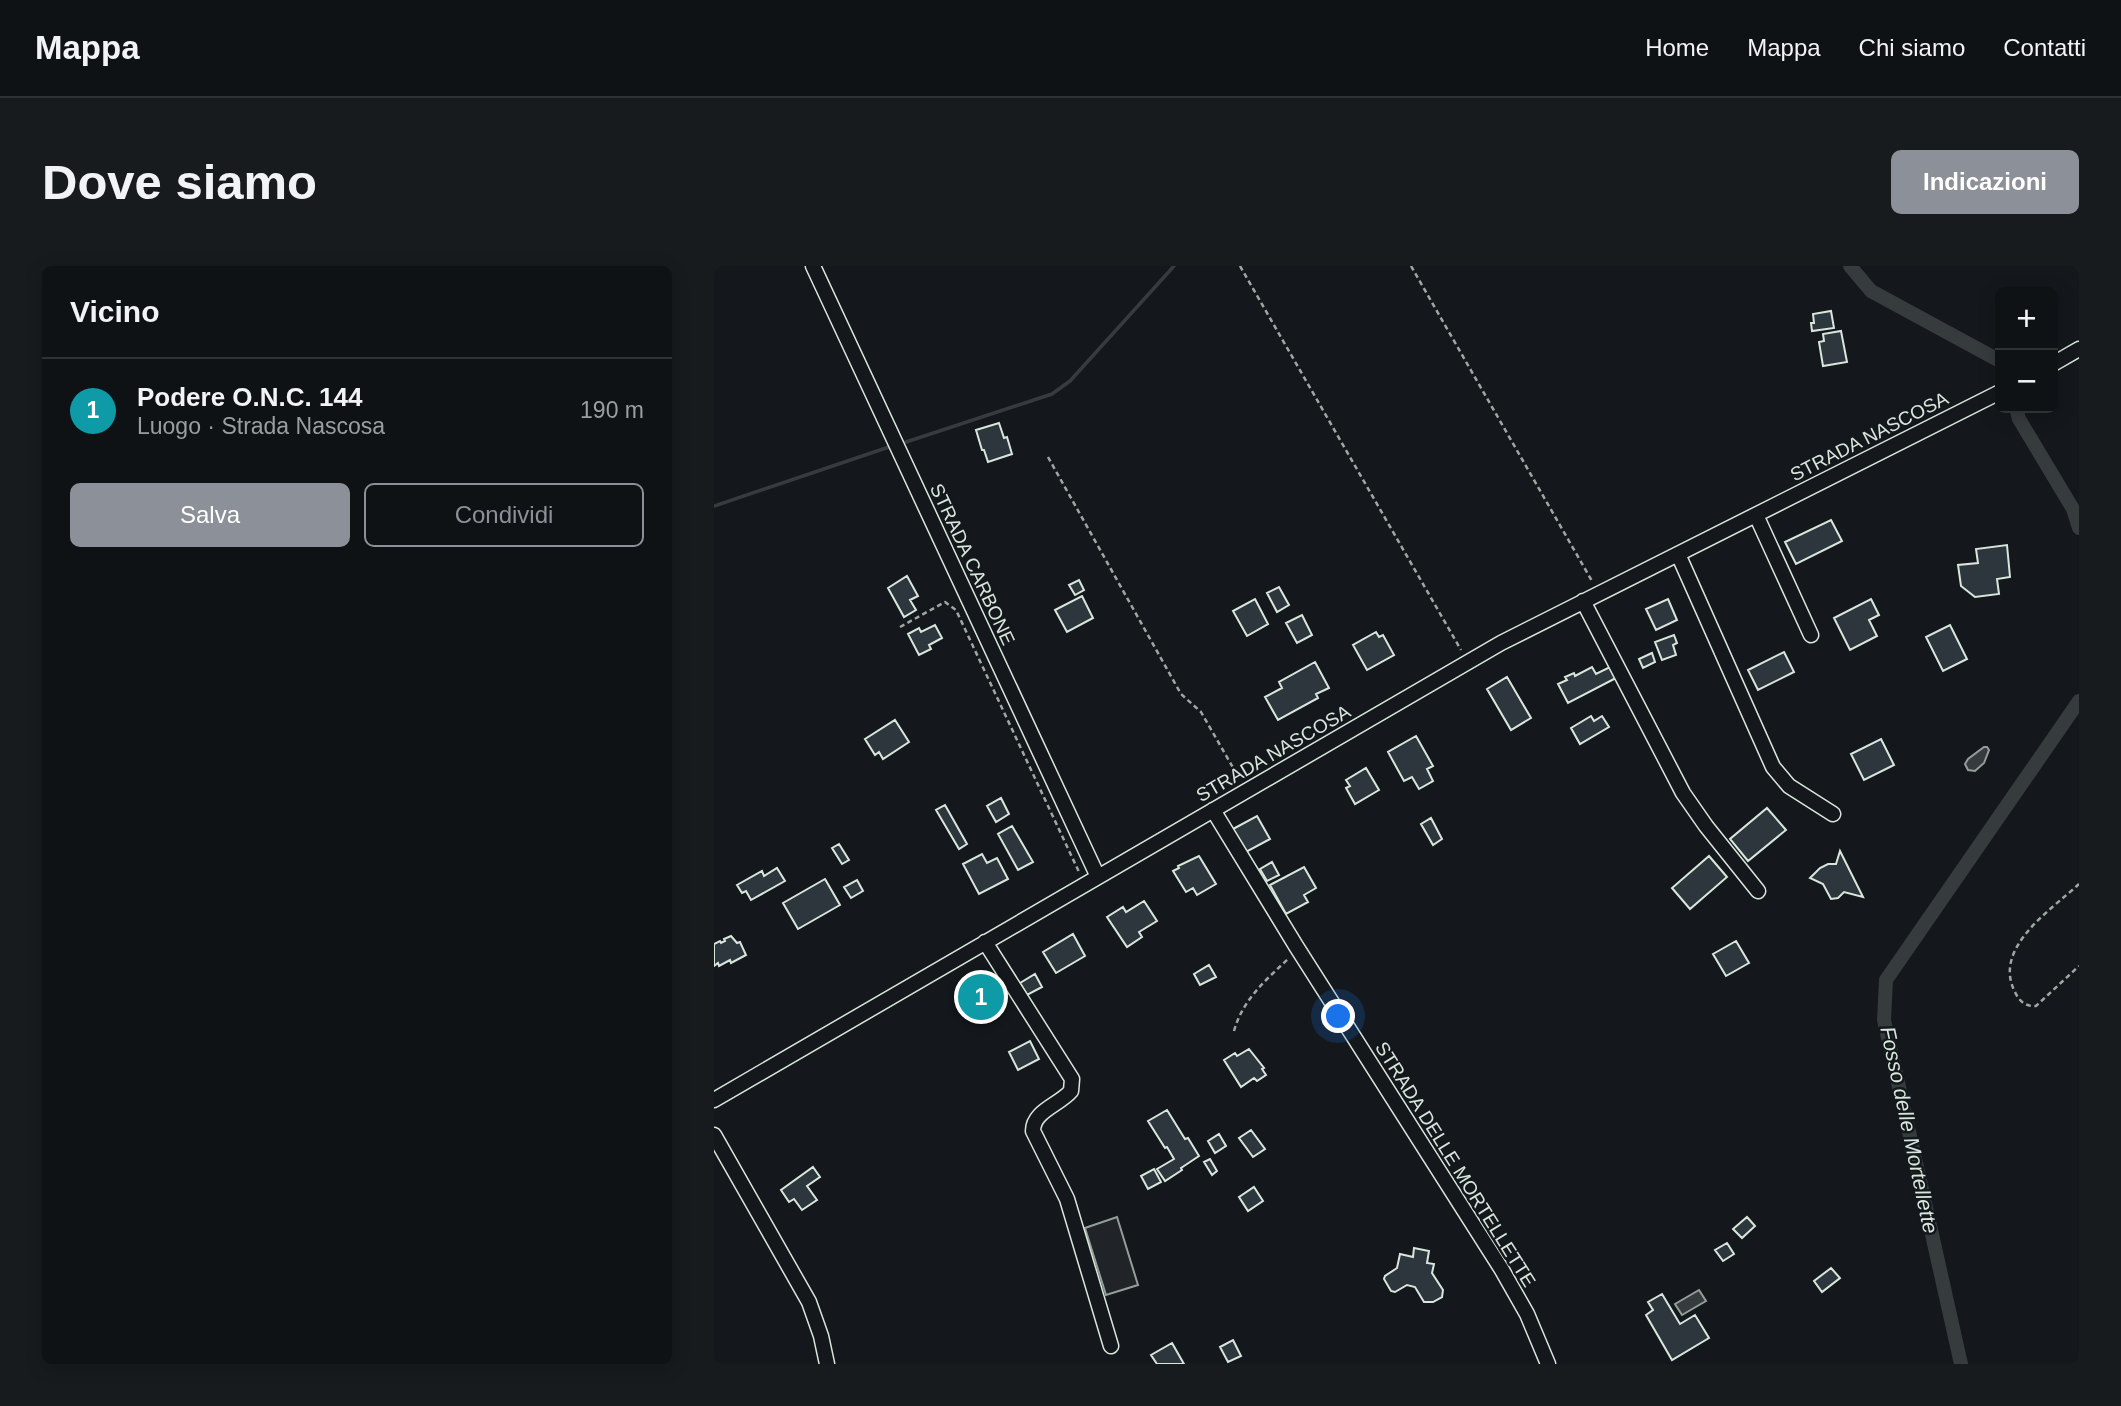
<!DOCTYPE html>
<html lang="it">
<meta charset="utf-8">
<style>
:root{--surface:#0f1215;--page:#181b1e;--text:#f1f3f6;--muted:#9b9ea0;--line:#2f3234;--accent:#8c9099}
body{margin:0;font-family:Helvetica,sans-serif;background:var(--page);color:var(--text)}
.controls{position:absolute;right:21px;top:21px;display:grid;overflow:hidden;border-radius:10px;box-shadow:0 4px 18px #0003}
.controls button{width:63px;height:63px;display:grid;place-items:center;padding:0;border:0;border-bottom:2px solid var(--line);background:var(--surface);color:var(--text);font:35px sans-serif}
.you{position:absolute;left:625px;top:751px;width:24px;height:24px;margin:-18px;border:5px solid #fff;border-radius:50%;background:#1a73e8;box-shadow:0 0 0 10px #1a73e833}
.badge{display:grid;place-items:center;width:46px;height:46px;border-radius:50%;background:var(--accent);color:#fff;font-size:23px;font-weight:700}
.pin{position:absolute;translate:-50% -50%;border:4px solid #fff;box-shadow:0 2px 7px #0006}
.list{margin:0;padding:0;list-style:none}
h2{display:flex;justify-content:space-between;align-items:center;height:91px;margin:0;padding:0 28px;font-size:30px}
h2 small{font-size:23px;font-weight:400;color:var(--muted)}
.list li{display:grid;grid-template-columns:46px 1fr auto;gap:21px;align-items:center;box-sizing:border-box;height:105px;padding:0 28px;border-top:2px solid var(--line)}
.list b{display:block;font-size:26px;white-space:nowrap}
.list p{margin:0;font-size:23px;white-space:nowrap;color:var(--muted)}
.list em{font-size:23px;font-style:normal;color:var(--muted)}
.actions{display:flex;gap:14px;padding:21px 28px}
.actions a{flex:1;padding:16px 0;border:2px solid var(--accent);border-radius:10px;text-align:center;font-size:24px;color:var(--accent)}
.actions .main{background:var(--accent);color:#fff}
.map{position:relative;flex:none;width:1365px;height:1098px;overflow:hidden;border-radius:10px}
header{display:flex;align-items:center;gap:42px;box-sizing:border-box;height:98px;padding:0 35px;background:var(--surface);border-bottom:2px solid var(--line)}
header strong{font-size:33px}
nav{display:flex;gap:38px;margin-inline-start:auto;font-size:24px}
.intro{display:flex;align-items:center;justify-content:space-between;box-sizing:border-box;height:168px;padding:0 42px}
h1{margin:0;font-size:49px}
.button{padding:18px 32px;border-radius:10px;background:var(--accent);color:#fff;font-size:24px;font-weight:700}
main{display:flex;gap:42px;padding:0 42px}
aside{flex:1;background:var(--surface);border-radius:10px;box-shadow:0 4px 18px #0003}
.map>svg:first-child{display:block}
.green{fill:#202428;stroke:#939e99;stroke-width:2}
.water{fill:#363b3e;stroke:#939e99;stroke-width:2}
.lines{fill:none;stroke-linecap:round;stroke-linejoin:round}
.stream{stroke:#363b3e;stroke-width:3.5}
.canal{stroke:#363b3e;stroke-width:14}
.building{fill:#2c363c;stroke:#d8e6dc;stroke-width:2}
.minor-casing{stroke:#d8e6dc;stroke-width:17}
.path{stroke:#9da8a2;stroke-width:2.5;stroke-dasharray:5 3.5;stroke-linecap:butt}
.minor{stroke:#14181c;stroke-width:14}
.labels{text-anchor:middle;stroke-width:5;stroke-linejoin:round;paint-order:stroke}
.street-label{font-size:19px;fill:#d8e6dc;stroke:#14181c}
.water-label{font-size:21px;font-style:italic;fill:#d8e6dc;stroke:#14181c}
</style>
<header>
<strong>Mappa</strong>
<nav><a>Home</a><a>Mappa</a><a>Chi siamo</a><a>Contatti</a></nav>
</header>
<div class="intro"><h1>Dove siamo</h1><a class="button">Indicazioni</a></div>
<main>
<aside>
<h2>Vicino<small></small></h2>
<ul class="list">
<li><span class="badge" style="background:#0f9aa8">1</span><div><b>Podere O.N.C. 144</b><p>Luogo · Strada Nascosa</p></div><em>190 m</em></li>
</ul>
<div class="actions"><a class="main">Salva</a><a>Condividi</a></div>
</aside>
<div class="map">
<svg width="1365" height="1098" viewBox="0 0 1365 1098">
<rect width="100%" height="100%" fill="#14181c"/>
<path class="green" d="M403,951L424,1019L392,1029L371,962Z"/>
<path class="water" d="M1270,481H1273L1275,484L1270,497L1261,505L1254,504L1251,498L1254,493Z
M985,1024L992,1035L968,1049L961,1038Z"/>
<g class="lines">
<path class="stream" d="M192,176L338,128L356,115L460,0
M0,240L175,181"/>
<path class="canal" d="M1136,0L1157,25L1286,95
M1302,142L1305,153L1359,243L1365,262
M1247,1098L1170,754L1172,714L1365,435"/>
</g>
<path class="building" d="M1117,45L1120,62L1098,65L1097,57H1100L1099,48Z
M1127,65L1133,96L1109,100L1105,76L1110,75L1109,68Z
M285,157L290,172L293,171L298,188L274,196L270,184H268L262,164Z
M1117,254L1128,275L1082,298L1071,276Z
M1293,279L1296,311L1283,313L1285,328L1261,331L1247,320L1244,299L1264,297L1262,283Z
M193,310L204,330L196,334L202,344L190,351L174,322Z
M365,314L370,324L361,329L355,319Z
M565,321L575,339L563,346L553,327Z
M368,330L379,352L353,366L341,344Z
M541,333L554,358L533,370L519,345Z
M954,333L963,354L942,364L932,343Z
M1157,333L1165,349L1155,354L1163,370L1136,384L1120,352Z
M588,349L598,369L583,377L572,357Z
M221,359L228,372L215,379L217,383L205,389L194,368L205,362L207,366Z
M1236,359L1253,393L1229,405L1212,371Z
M662,366L665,371L669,369L680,389L653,404L639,379Z
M960,369L963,377L959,379L962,389L948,394L941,376Z
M1070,386L1080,406L1044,424L1034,404Z
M938,387L941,396L929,402L925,393Z
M601,396L615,422L602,428L604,432L564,454L551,431L568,422L565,416Z
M878,401L882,408L896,401L902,412L854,437L844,418L853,414L851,411L860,407L861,410Z
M793,411L817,452L797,464L773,423Z
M877,450L880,455L888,450L895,461L866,478L857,462Z
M181,454L195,476L169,493L165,486L161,489L151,473Z
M702,470L719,500L713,503L719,515L705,523L698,511L690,515L674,486Z
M1167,473L1180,499L1150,514L1137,488Z
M652,502L665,524L641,538L632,522L636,520L632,514Z
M287,532L295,548L282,556L273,540Z
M231,539L253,578L245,583L222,544Z
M1053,542L1072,564L1034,595L1016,573Z
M543,550L556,573L532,586L519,563Z
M717,552L728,573L719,579L707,558Z
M298,560L319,596L304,604L284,568Z
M125,578L135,594L128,598L118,582Z
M1126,585L1149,631L1130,626L1124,632L1117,633L1109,618L1096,612L1106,602L1114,598H1122Z
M268,588L273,597L283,592L294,613L265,628L249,598Z
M485,590L502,618L483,629L479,622L472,626L459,605L465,602L464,600Z
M995,590L1013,611L976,643L958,622Z
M558,596L565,609L553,615L546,603Z
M590,601L602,622L590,629L594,636L572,648L556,619Z
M63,602L71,615L37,634L32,625L28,627L23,619L48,605L50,610Z
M111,613L126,639L84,663L69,637Z
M143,614L149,625L137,632L130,621Z
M430,635L443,655L425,666L428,671L413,681L393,651L409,641L412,646Z
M359,668L371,690L342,707L329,686Z
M17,670L23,677L26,676L32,689L17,697L16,694L5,700L4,697L0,700V678L6,675L7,677L11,675L10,673Z
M1022,675L1035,697L1012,710L999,688Z
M495,699L502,711L486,719L480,708Z
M321,708L328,721L313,729L306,717Z
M284,711L293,728L251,751L242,734Z
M316,775L325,793L304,804L295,786Z
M535,783L550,802L548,803L552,809L543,815L540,812L527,821L510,794L521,787L523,790Z
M453,844L471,873L474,872L485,890L467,902L468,904L451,915L443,903L460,893L453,881L451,882L434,855Z
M537,864L551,883L539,891L525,872Z
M505,868L512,880L501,887L494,875Z
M496,893L503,905L498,909L490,896Z
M99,901L106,911L93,920L103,934L88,944L80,933L75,936L67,924Z
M440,903L447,916L434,923L427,910Z
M540,921L549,935L534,945L525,931Z
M1033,951L1041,960L1028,972L1019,963Z
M1013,977L1020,988L1009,995L1001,984Z
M700,982L715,985L713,997L720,998L718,1007L729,1024L728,1031L719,1036H710L701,1021L693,1019L681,1026L677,1025L670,1013L671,1010L683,1002L686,988L699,991Z
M1117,1002L1126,1012L1108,1026L1100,1015Z
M948,1028L966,1058L981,1049L995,1072L958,1094L932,1049L939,1044L934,1036Z
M519,1074L527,1090L514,1096L506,1081Z
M458,1077L470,1098H443L437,1089Z"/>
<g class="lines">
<defs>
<path id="minor" d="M99,0L384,611
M1339,98L1365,83
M1042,249L1097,369
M964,288L1059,501L1075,520L1119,548
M869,335L969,527L992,560L1044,625
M499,544L582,680L788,1004L813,1048L834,1098
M271,676L358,813L357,825C345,839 319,845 319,865L353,933L397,1080
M0,834L787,377L1286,126
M0,869L95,1036L107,1070L113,1098"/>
</defs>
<use href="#minor" class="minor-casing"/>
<path class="path" d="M526,0L747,384
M697,0L878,315
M334,191L467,428L487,446L525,512
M186,361L231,336L242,344L365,606
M1365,618C1337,644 1278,682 1301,726C1305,735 1312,741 1322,740L1365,700
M520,765C529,733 552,714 575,692"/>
<use href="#minor" class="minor"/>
</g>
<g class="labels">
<g class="street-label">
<text transform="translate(1155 170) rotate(-27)" y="7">STRADA NASCOSA</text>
<text transform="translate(259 298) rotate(65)" y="7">STRADA CARBONE</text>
<text transform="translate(559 487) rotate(-30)" y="7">STRADA NASCOSA</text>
<text transform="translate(742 898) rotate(58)" y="7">STRADA DELLE MORTELLETTE</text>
</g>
<g class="water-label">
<text transform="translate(1195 864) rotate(78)" y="7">Fosso delle Mortellette</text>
</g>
</g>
</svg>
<div class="controls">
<button>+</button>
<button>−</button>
</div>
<div class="you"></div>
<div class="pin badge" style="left:267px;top:731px;background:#0f9aa8">1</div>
</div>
</main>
